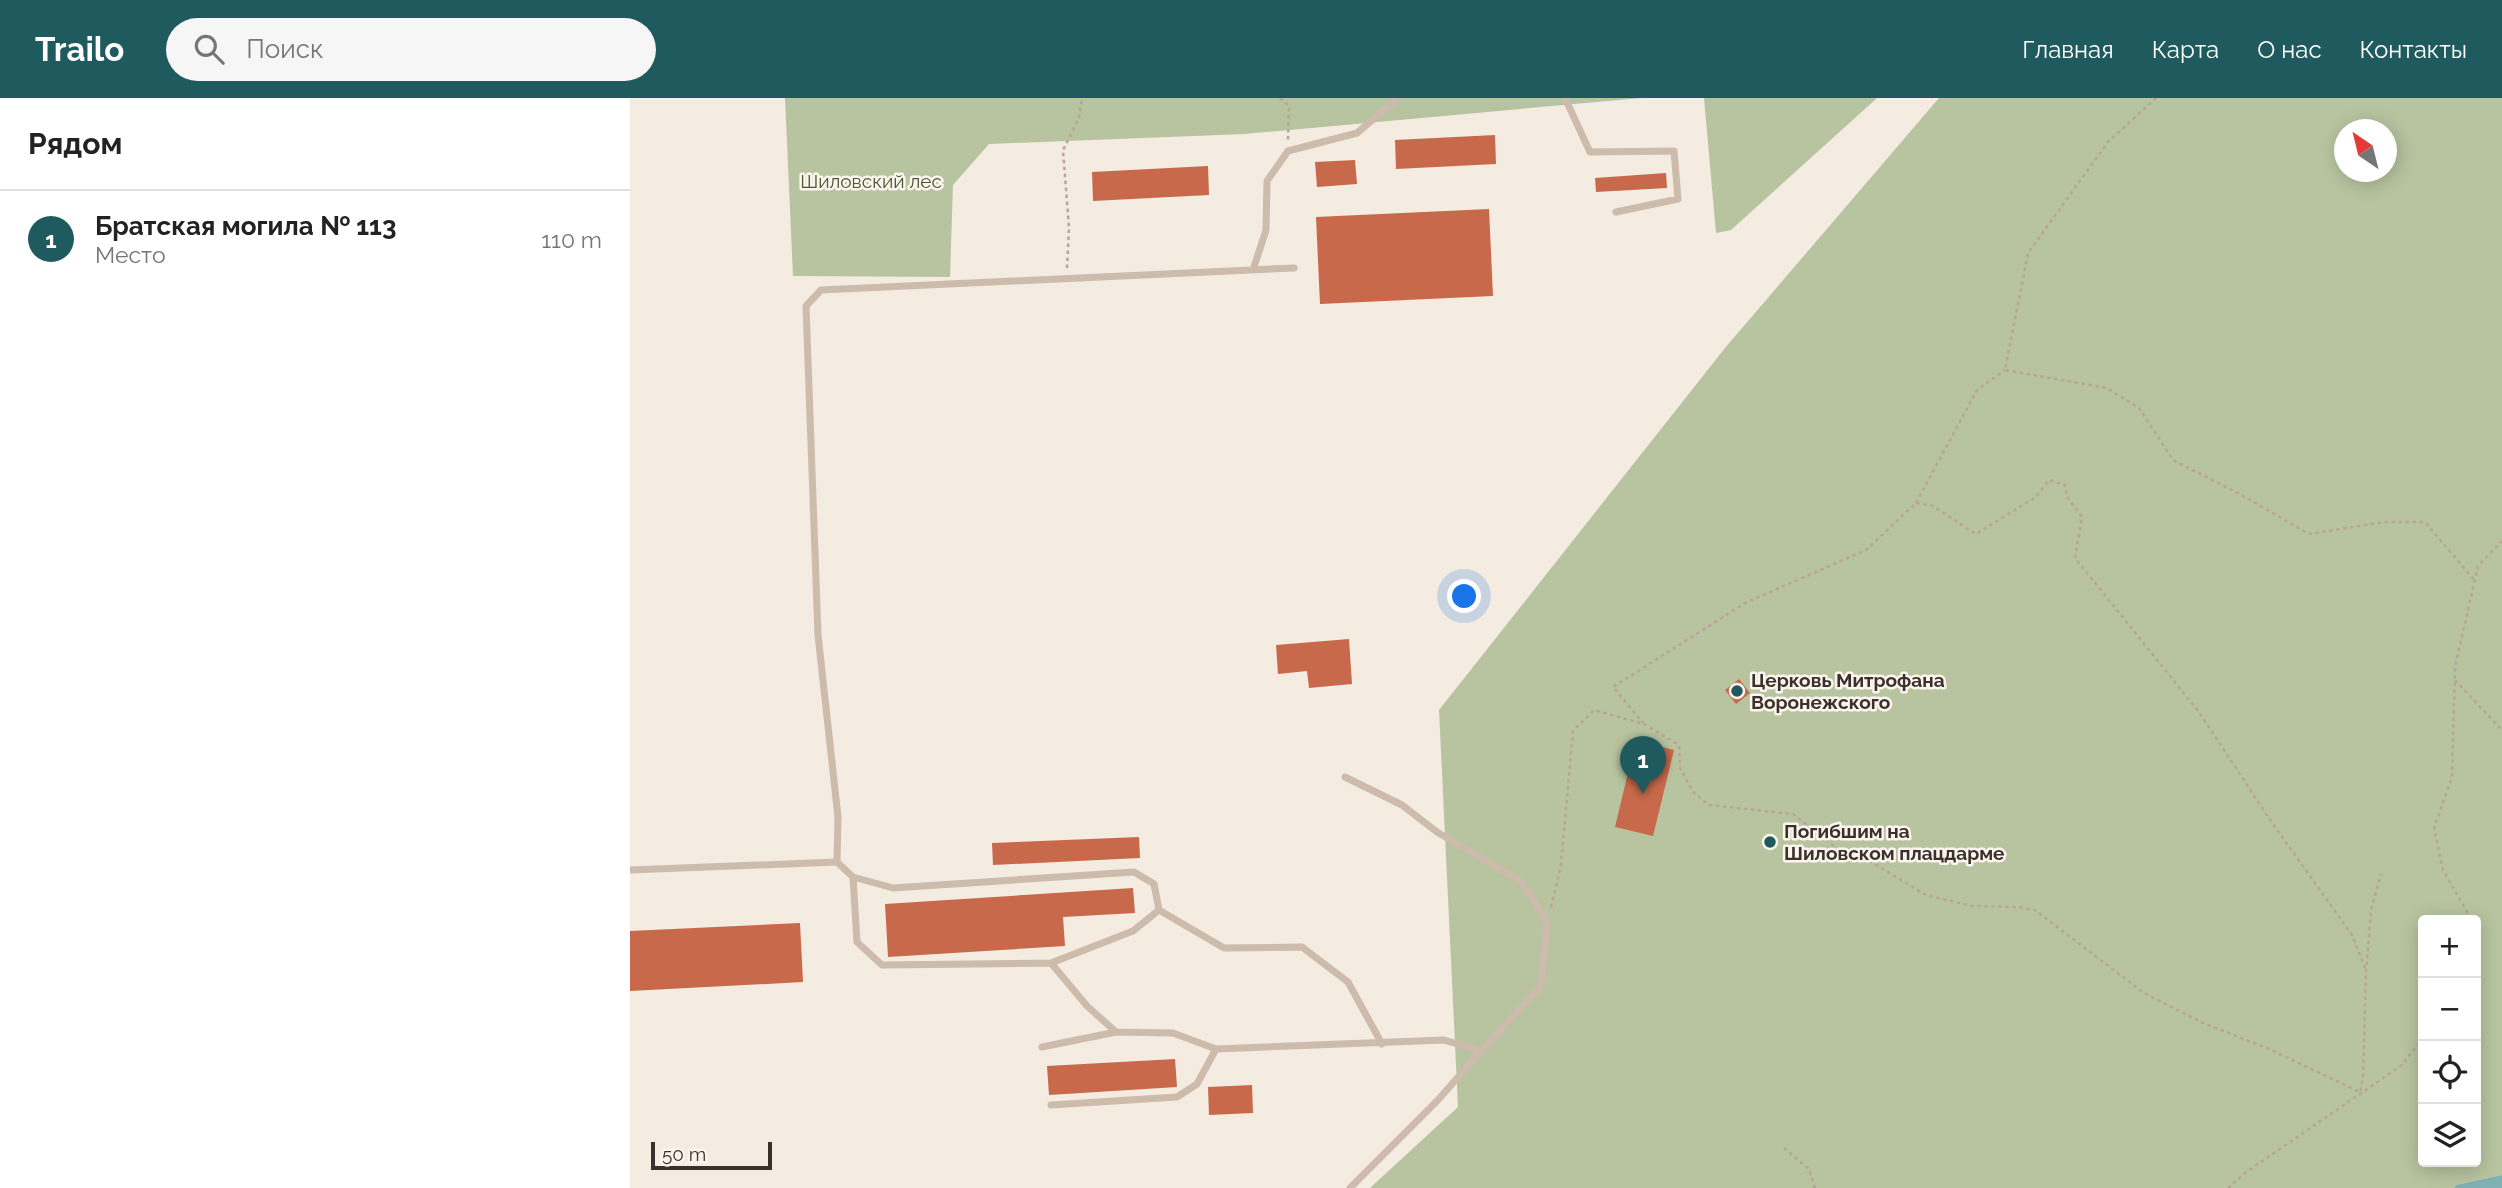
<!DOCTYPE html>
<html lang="ru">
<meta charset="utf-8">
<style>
:root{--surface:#fff;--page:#f6f6f6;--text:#222;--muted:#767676;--line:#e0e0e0;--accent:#1f5a5e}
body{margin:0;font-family:Raleway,sans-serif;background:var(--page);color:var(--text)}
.controls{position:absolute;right:21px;bottom:21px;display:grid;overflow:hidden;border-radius:7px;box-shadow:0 4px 18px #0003}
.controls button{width:63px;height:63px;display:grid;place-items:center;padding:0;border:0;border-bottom:2px solid var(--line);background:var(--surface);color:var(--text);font:35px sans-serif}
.compass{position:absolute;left:1704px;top:21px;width:63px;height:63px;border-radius:50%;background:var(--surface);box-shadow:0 4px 18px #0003;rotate:325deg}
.scale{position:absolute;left:21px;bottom:18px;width:121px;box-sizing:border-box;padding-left:7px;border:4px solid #3b302b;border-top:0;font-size:19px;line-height:24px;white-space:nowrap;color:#3b302b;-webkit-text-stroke:5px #fbf5ee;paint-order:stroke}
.you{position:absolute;left:835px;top:499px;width:24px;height:24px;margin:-18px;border:5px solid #fff;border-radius:50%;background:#1a73e8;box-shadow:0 0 0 10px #1a73e833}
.badge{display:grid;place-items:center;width:46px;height:46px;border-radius:50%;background:var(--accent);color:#fff;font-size:23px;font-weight:700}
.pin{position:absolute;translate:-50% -58px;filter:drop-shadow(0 2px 4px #0008)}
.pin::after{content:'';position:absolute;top:37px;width:24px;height:21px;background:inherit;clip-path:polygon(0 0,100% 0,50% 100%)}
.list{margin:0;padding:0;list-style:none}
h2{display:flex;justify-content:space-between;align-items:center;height:91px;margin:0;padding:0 28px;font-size:30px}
h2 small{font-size:23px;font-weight:400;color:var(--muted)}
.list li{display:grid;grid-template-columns:46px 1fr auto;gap:21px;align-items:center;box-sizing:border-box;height:98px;padding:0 28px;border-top:2px solid var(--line)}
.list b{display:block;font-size:26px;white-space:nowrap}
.list p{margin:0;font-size:23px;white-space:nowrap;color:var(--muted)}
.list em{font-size:23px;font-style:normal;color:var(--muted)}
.icon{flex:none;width:38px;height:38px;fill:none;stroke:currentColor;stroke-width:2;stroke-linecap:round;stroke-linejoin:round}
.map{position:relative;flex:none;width:1872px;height:1090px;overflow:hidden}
header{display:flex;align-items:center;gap:42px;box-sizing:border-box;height:98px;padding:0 35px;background:var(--accent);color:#fff}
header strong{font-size:33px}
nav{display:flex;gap:38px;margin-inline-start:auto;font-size:24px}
.search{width:490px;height:63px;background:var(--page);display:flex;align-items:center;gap:18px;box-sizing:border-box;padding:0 24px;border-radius:38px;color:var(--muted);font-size:26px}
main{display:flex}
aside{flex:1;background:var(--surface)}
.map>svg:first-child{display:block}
.green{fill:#b8c4a0;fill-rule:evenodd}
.water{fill:#7fb0b2}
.building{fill:#c8694b}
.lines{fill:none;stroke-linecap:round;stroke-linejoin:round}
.path{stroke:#b9a596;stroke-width:2.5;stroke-dasharray:3.5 3.5;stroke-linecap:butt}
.service{stroke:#cdbbac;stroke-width:7}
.poi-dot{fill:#1f5a5e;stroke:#fbf5ee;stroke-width:2.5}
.labels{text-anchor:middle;stroke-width:5;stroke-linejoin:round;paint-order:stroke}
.park-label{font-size:19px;fill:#4a5a2e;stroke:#fbf5ee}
.poi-label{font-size:19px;font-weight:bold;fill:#3b302b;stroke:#fbf5ee;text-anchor:start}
</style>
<header>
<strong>Trailo</strong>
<div class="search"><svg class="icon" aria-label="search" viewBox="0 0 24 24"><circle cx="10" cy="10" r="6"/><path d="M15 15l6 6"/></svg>Поиск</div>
<nav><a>Главная</a><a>Карта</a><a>О нас</a><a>Контакты</a></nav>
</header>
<main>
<aside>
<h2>Рядом<small></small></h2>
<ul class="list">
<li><span class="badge">1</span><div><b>Братская могила № 113</b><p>Место</p></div><em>110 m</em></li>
</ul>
</aside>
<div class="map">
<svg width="1872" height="1090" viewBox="0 0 1872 1090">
<rect width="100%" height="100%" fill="#f4ebe1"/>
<path class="green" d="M155,0H1011L614,36L359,46L323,87L320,179L163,178Z
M1074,0H1247L1101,132L1086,135Z
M1309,0H1872V1077L1826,1087L1824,1090H740L828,1009L809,612L1095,250ZM1714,32H1756V74H1714ZM1793,822H1846V1064H1793Z"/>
<path class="water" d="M1872,1077V1090H1824L1826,1087Z"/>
<path class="building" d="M865,37L866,66L766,71L765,42Z
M725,62L727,86L687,89L685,64Z
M578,68L579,97L463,103L462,74Z
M1036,75L1037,90L966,94L965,80Z
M859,111L863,198L690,206L686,119Z
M719,541L722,586L679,590L677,573L648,576L646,547Z
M1109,581L1120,595L1106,606L1095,592Z
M1024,647L1044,652L1023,738L985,729L1002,658L1021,662Z
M509,739L510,760L363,767L362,745Z
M503,790L505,815L433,819L435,848L258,859L255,806Z
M170,825L173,884L0,893V833Z
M545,961L547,989L419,997L417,968Z
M622,987L623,1015L579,1017L578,989Z"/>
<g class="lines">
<path class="path" d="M650,0L659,8L658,42
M1526,0L1478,44L1398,155L1375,272L1477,290L1509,310L1543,362L1608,395L1679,436L1754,424H1795L1845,483
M437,170L439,130L433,52L449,20L452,0
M1286,405L1347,292L1375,272
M1825,582L1872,632
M1014,626L983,589L1115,505L1236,452L1286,405L1301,407L1346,436L1406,399L1419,382L1435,387L1437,399L1452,419L1445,460L1569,614L1640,722L1722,837L1735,870
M921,809L931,767L943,633L964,612L1014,626L1049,647L1050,670L1063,694L1079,707L1163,716L1209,752L1238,762L1296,797L1342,808L1388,809L1405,812L1514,895L1571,924L1639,951L1730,994L1733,980L1736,874L1741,812L1751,776
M1839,822L1837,814L1813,772L1804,730L1822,679L1825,569L1848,468L1872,443
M1154,1050L1179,1071L1185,1090
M1598,1090L1615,1075L1772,967L1793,940"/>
<path class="service" d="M935,0L960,54L1044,53L1048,101L986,114
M623,172L636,132L637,83L658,53L727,35L768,0
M715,679L772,707L807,734L890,783L917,823L911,888L851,953
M207,764L223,779L227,844L252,867L421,865L457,908L486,934
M0,772L207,764L208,719L188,537L176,208L191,192L664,170
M223,779L263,790L504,774L524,786L529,812
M421,865L503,833L529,812L594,850L672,849L718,884L752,946
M412,949L486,934L543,935L586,951L814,942L851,953L807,1003L720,1090
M421,1007L547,999L567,986L586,951"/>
</g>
<g class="poi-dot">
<circle cx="1107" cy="593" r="7"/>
<circle cx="1140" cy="744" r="7"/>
</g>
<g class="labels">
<g class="park-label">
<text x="241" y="90">Шиловский лес</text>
</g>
<g class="poi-label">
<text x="1121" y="589">Церковь Митрофана<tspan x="1121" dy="22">Воронежского</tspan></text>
<text x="1154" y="740">Погибшим на<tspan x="1154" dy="22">Шиловском плацдарме</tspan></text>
</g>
</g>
</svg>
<div class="controls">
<button>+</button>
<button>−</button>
<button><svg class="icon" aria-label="locate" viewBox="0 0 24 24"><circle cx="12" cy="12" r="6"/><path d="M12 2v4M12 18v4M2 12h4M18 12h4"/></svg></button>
<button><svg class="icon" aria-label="layers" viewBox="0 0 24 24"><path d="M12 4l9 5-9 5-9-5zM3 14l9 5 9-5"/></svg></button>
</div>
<svg class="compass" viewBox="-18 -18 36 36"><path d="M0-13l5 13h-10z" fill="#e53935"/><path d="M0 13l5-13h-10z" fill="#767676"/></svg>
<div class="scale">50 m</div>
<div class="you"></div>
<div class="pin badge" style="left:1013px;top:696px">1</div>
</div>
</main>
